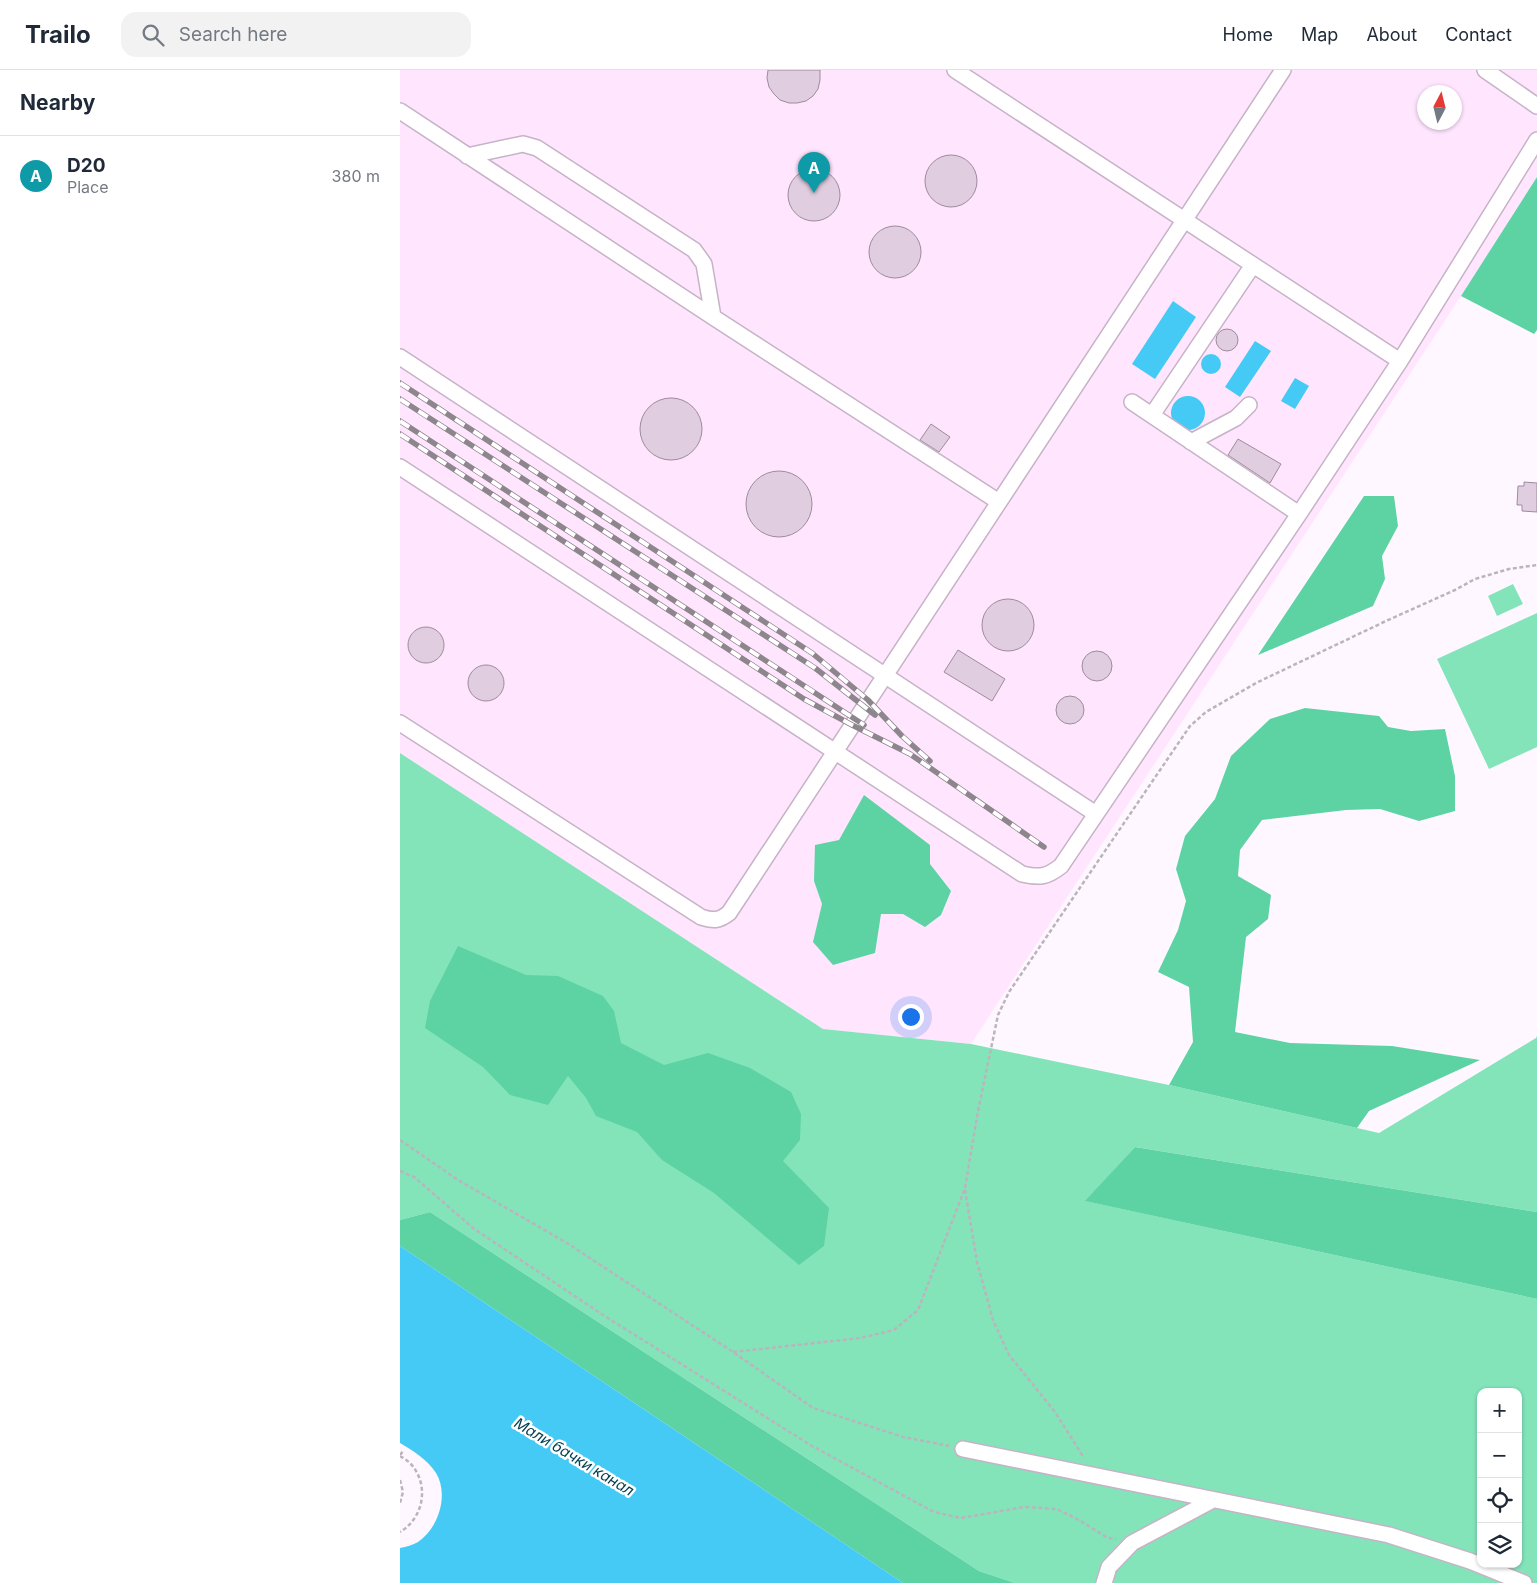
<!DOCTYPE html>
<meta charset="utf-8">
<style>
:root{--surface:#fff;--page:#f2f2f3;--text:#1f2937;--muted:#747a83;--line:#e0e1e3;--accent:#111827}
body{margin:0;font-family:Inter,sans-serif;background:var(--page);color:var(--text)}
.controls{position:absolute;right:15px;bottom:15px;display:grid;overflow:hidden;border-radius:10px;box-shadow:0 1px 4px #0004}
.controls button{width:45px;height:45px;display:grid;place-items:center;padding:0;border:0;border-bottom:1px solid var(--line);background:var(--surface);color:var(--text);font:25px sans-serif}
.compass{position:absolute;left:1017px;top:15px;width:45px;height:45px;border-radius:50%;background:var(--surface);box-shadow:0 1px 4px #0004;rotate:7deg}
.you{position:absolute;left:510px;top:946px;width:18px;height:18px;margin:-12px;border:4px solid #fff;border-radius:50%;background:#1a73e8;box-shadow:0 0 0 8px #1a73e833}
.badge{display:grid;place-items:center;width:32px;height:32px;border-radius:50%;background:var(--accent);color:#fff;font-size:16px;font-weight:700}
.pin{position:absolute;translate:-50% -41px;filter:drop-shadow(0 1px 2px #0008)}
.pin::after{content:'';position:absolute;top:26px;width:18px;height:15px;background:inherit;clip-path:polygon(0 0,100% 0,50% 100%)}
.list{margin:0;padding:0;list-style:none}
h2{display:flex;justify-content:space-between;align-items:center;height:65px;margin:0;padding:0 20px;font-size:21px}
h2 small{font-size:16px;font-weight:400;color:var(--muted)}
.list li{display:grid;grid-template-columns:32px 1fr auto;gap:15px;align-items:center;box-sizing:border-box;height:80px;padding:0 20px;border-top:1px solid var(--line)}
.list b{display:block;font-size:19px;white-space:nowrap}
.list p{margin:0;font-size:16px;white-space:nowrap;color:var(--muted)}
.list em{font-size:16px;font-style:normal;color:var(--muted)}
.icon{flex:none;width:28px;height:28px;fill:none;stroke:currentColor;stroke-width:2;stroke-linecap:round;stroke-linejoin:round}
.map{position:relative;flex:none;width:1137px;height:1513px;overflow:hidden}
header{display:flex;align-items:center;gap:30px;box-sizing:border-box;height:70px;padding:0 25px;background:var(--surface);border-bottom:1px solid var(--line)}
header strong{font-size:24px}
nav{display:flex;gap:28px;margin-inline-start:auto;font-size:18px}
.search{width:350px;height:45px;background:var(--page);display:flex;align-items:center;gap:12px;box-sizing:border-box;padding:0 18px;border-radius:15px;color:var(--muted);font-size:19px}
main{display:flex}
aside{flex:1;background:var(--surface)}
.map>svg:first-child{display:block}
.built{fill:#ffe5fe;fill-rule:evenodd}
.green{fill:#83e4ba;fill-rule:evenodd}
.forest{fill:#5dd3a4}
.water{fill:#44caf5}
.building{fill:#e0cde0;stroke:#9e8c9e}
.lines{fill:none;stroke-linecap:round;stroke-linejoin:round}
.minor-casing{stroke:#c6b3c6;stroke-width:18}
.path{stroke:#bcb4bc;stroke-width:2.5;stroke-dasharray:4 2.5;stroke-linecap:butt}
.minor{stroke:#fff;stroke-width:15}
.rail-casing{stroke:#8d868d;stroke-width:5.5}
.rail{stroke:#fff;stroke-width:4;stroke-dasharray:11;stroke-linecap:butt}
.labels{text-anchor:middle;stroke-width:5;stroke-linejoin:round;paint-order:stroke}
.water-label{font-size:15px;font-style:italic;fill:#034051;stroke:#fff}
</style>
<header>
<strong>Trailo</strong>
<div class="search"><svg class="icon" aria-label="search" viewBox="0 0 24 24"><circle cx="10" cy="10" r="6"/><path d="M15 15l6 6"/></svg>Search here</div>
<nav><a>Home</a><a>Map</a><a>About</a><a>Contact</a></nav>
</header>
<main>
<aside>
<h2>Nearby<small></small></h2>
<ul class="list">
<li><span class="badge" style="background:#0f9aa8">A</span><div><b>D20</b><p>Place</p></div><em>380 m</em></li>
</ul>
</aside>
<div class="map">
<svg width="1137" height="1513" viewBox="0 0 1137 1513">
<rect width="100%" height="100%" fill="#fff7ff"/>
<path class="built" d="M0,0H1137V107L1061,226L571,974L423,959L0,683ZM1024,22H1054V52H1024Z"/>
<path class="green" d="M1113,514L1123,534L1097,546L1088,526Z
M1137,543V677L1089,699L1037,589Z
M0,683L423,959L571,974L769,1015L979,1063L1136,968L1137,966V1142L735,1077L686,1131L1137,1229V1513H615L579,1501L30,1142L0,1150ZM1081,1322H1118V1494H1081Z"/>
<path class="forest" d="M1137,107V260L1134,264L1061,226Z
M964,426H994L998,456L982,486L985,509L973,536L858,585Z
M905,638L979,646L988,657L1011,661L1045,659L1055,706V741L1019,751L980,739L946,740L862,750L840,780L838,806L871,825L868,849L846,867L835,962L890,973L992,976L1080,990L969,1041L957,1058L769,1015L793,972L789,917L758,902L778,860L786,831L776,799L785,766L815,729L831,686L870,649Z
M464,725L530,775V794L551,821L541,845L525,857L503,844H481L475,883L433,895L413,872L422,834L414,811L415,775L439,770Z
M58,876L126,905L158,906L203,926L214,941L221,973L264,995L308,983L350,998L391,1022L401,1044L400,1070L383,1091L429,1138L424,1176L399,1195L314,1123L262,1090L237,1062L196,1046L186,1028L168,1006L148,1035L110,1025L83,997L25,958L30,931Z
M735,1077L1137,1142V1229L685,1131Z
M30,1142L579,1501L615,1513H503L0,1176V1150Z"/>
<path class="water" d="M773,231L796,247L755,309L732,294Z
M855,271L871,281L840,327L825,317Z
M801 294a10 10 0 1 1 20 0a10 10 0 1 1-20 0Z
M895,308L909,316L895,339L881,331Z
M771 343a17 17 0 1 1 34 0a17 17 0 1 1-34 0Z
M0,1176L503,1513H0V1478C6,1477 13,1475 18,1472C39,1458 49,1424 36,1403C27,1389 13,1381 0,1373Z"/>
<path class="building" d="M368,0H420V10L418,19L413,26L406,31L397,33H389L380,30L374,24L369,17L367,8Z
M525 111a26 26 0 1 1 52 0a26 26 0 1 1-52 0Z
M388 125a26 26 0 1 1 52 0a26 26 0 1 1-52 0Z
M469 182a26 26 0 1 1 52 0a26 26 0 1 1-52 0Z
M816 270a11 11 0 1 1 22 0a11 11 0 1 1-22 0Z
M240 359a31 31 0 1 1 62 0a31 31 0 1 1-62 0Z
M531,354L550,367L539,382L520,370Z
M838,369L881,394L870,413L828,385Z
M346 434a33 33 0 1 1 66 0a33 33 0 1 1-66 0Z
M1124,412L1137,413V442L1122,441V435H1117L1118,416H1124Z
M582 555a26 26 0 1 1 52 0a26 26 0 1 1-52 0Z
M8 575a18 18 0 1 1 36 0a18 18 0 1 1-36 0Z
M558,580L605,609L592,631L544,602Z
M682 596a15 15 0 1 1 30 0a15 15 0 1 1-30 0Z
M68 613a18 18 0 1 1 36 0a18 18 0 1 1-36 0Z
M656 640a14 14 0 1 1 28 0a14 14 0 1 1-28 0Z"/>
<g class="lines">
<defs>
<path id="minor" d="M555,0L1000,291
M1085,0L1137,36
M0,41L313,247L599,432
M67,86L123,74L137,78L294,180L304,194L313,247
M0,287L696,744
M732,332L899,444
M752,345L853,195
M791,372L836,348L849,335
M0,397L622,804C640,808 647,807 661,796L899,444L1000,291L1137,70
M0,653L301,847C313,851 319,851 329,843L883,0
M563,1379L989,1465L1070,1491L1124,1513
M704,1513L709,1497L732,1473L813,1430"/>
</defs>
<use href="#minor" class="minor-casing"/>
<path class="path" d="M0,1070L58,1110L167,1173L333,1282L413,1338L503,1367L549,1376
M0,1101L14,1107L73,1158L203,1245L412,1376L534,1442L561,1448L624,1437L657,1439L679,1450L708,1468L716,1469
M565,1120L577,1192L593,1250L609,1285L655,1342L684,1388
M333,1282L460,1268L494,1260L518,1240L565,1118L578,1041L598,945L609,922L790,656L806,642L856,613L986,551L1055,520L1075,509L1109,499L1137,495
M0,1385L4,1380
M0,1386C3,1388 7,1390 10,1393C30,1414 24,1448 0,1462
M0,1410L3,1422L0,1433"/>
<use href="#minor" class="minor"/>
<defs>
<path id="rail" d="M0,313L412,583L468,630L502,666L530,691
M0,329L415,598L475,645
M0,351L464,655
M0,364L404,629L452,655L510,684L644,777"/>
</defs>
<use href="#rail" class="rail-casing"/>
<use href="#rail" class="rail"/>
</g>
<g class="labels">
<g class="water-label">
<text transform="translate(174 1387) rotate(31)" y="5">Мали бачки канал</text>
</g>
</g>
</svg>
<div class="controls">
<button>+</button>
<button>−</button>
<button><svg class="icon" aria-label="locate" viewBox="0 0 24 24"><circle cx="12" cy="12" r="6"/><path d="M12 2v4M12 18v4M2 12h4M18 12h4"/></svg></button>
<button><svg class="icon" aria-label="layers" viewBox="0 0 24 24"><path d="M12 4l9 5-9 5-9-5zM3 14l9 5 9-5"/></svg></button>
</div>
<svg class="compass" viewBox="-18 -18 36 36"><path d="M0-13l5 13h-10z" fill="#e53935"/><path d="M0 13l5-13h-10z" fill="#747a83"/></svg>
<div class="you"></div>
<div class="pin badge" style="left:414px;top:123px;background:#0f9aa8">A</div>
</div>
</main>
